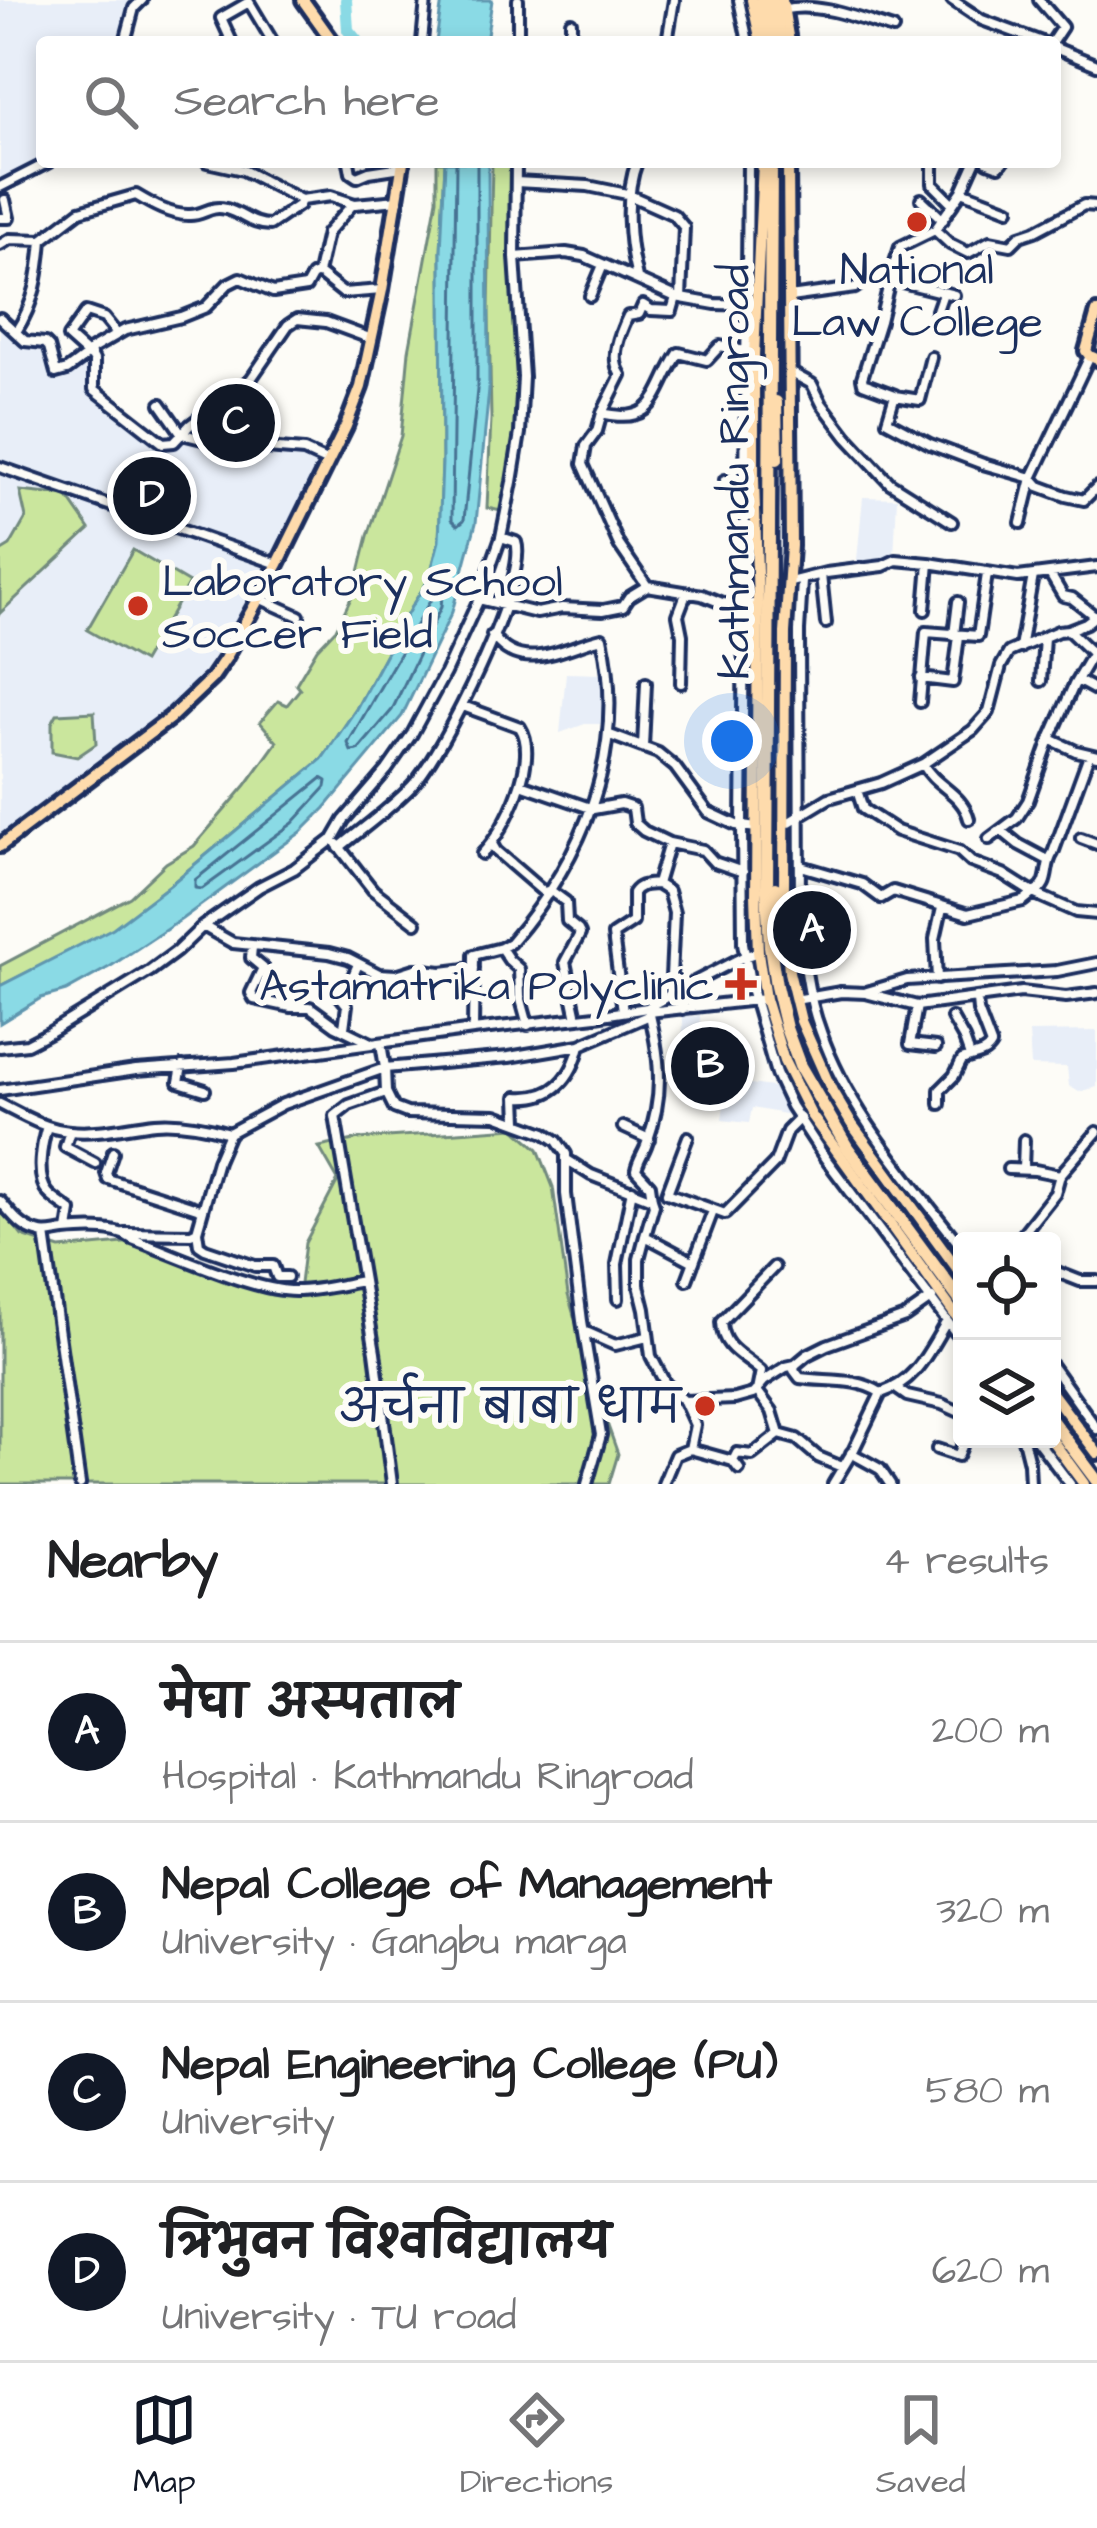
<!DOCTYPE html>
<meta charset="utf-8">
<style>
:root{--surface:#fff;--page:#f6f6f6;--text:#202124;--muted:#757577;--line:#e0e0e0;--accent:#111827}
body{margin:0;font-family:"Architects Daughter","Playpen Sans Deva",sans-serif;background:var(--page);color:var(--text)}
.controls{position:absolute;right:36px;bottom:36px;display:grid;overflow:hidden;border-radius:12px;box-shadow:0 6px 18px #0003}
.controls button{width:108px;height:108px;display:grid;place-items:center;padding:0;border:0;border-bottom:3px solid var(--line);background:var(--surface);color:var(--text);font:60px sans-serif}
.you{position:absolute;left:732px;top:741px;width:42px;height:42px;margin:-30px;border:9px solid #fff;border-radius:50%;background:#1a73e8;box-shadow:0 0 0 18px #1a73e833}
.badge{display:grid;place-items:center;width:78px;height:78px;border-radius:50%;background:var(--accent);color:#fff;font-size:39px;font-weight:700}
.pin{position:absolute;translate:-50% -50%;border:6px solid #fff;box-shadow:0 3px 12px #0006}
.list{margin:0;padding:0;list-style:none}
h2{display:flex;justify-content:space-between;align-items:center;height:156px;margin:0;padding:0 48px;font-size:51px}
h2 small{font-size:39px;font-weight:400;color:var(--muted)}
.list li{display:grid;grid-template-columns:78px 1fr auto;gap:36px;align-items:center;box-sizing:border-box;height:180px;padding:0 48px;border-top:3px solid var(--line)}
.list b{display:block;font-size:45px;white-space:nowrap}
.list p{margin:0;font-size:39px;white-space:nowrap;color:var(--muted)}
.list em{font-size:39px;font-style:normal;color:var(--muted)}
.icon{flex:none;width:66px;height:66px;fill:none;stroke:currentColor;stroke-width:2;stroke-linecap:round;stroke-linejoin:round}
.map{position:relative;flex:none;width:1097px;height:1484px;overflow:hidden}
.search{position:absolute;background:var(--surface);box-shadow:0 6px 18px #0003;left:36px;right:36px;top:36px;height:132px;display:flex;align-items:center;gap:30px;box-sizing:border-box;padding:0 42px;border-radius:12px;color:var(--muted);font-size:45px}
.sheet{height:876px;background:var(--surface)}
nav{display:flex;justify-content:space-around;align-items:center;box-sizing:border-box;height:168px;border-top:3px solid var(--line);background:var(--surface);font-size:33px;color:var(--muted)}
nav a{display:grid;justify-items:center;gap:6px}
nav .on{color:var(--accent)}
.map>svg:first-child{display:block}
.built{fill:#e8eef8}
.green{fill:#cae69d;stroke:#728a7e;stroke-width:3}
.water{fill:#8adae5;stroke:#5e96af;stroke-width:3}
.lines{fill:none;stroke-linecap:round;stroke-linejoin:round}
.shore{stroke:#477394;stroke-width:3}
.river{stroke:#8adae5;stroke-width:12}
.minor-casing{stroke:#1b2f5e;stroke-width:16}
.major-casing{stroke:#1b2f5e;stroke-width:20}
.highway-casing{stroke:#1b2f5e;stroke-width:21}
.minor{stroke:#fdfcf7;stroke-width:8}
.major{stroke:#fedbac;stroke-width:10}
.highway{stroke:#fedbac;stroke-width:12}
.poi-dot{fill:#c8321e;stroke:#fdfcf7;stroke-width:4.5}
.labels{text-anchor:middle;stroke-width:12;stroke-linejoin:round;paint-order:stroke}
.poi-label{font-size:45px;fill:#1b2f5e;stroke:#fdfcf7;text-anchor:end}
.street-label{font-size:45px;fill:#1b2f5e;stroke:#fdfcf7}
</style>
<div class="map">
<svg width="1097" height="1484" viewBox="0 0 1097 1484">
<rect width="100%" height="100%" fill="#fdfcf7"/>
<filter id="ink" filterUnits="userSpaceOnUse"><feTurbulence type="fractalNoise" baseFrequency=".00833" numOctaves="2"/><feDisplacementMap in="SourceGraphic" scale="24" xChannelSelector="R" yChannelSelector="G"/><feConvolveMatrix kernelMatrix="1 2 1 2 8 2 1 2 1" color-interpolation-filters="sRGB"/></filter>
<g filter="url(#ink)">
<path class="built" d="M0,0H134L122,42H42V158L0,181Z
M0,319L26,345L40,344L46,348L51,371L55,375L65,376L85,364L89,365L94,395L164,447L200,440L233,449L310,456L323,462L231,633L196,682L127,744L0,837Z
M235,403L274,425L264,444L226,442L200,422L209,414Z
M863,497L897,498L894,557L880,568L856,570Z
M566,673L604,674L608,724H585L560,733Z
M700,1015L701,1031L714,1029L725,1053L727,1079H724L721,1101L704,1099L703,1078L694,1076V1054L682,1055L683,1018Z
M1097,1031V1087L1079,1092L1069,1086L1067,1067L1031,1066L1029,1032Z
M727,1081L780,1088L790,1115L752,1108L749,1123L722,1120Z"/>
<path class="green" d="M437,162H445L441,252L442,463L439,541L429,579L411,607L356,709L322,759L170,885L113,929L0,986V966L130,897L166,863L194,846L246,785L277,742L260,722L278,701L287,705L300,689L296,684L317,649L336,629L354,592L368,536L401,436L409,351L437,199Z
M492,162H512L509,244L518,377L512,457L501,511L487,508L491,419L489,311Z
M20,491L67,496L90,529L0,613V552L10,546L26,518Z
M133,550L189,583L143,662L87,630Z
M94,712L96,744L77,757L52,752V723L57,714Z
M514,1128L538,1149L553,1187L568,1295L598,1398L618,1454L609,1484H0V1207L22,1236L60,1249L134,1242L266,1289L299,1292L305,1243L338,1180L319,1147L359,1139Z"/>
<path class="water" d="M442,0H492L486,42H436Z
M445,162H488L489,390L476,523L452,612L402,716L325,808L301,832L182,919L111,966L66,991L41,998L0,1023V986L113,928L170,885L322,759L356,709L411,607L429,579L439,541L442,463L441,252Z"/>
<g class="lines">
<path class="shore" d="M456,162L452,519L458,525L464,520L477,390V162
M434,594L442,596L441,607L392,710L358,750L351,751L348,743Z
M322,778L327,781L326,787L293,823L202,889L195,888V880Z"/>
<path class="river" d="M346,0L348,30L358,42"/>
<defs>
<path id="minor" d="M739,0L748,42
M952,0L982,20L1042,42
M1039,0L1062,27L1052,42
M785,9C820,2 859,19 893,29
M125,42L134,8L142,0
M232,42L221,18L249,2L273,42
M422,42L426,0
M518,42V0
M571,42V22
M667,42L674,0
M1055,48L1097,65
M207,162L243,170L301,200L331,196L355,204L398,200
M349,162L351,173L357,177L369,172L402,167
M748,162L742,826L743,943L751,988L776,1074L791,1106L825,1158L962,1341
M933,162V184L953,204
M988,162L999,166L1003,162
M516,182L588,186L627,194L674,215L684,227L681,298
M0,187L49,162
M962,191L1009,209
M921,199L943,220
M0,218H9L5,200
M935,230L950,244L968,253L990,241L1011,245L1020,236L1035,231L1084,205L1097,206
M0,245L10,239L42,240
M515,257L566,253L584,256L676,297L715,304L757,305
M892,271L900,247L935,230L962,191L975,162
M318,273L327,233L353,204
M637,278C628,243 624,195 637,162
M890,279L954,295
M943,293L933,322L951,329
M590,296L603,265
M790,297L855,288L878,272L892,271L880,321L862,378L863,383L895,395L887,421L930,444L983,464L1032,478L1039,486L1066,496L1084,500L1097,487
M0,318L25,341L45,343L49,347L56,373L67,370L90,353
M16,332C35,302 39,275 42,240L80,211L136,195C151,204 172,216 190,215C204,215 210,205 226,209C243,214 252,225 270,225L299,205L301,200
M372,339L326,322L297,319L288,325L251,379L190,425L174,442L163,443L94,389V360L90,353L92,349L125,330L181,317L206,307L228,284L240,278L273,292L306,287L312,276L318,273L343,293L382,290
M87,354L68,337L86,312L104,318L117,334
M790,372L812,384L822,404L847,437L890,483L952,522
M895,396L920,400L931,357
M161,404L182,434L227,445L304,451L328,462
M602,413C658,427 655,389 679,353L707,360L720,346L745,351
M0,467L278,564
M725,480L746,490
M1021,523L1032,478L1090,356
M1050,574L1063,596L1072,598L1096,617
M821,575L826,623
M802,581L799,631L800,914C803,954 807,995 821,1032C849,1113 911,1181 962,1248
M790,582L826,573L883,566L896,560L929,563L1018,577L1097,567
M647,586L619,545L583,464L586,446L597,431L602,413L621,375C609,358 620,333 628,316L639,314L643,305L651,310L672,311L676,297
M259,598L299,616
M479,599L537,613L562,608L603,610L623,606L629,597L647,586L702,595L722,603L758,604
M925,610L929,563
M1068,630L1091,652
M954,635L958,602
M1020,648L1033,576
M921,678L953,682L959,636
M1077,680L1097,691
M1041,681L1044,638
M681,683L682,635L678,615L686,594
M920,702L926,632L978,636L987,574
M463,706L520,727C540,758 506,830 482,854
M610,735L658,753L675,767L708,812L736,825L756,828
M1050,739L1076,751L1097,756
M643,747L646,683
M1089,755L1053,853C1043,867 1052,886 1033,893L1076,912L1097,914
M923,764C935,787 962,792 969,819
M521,784L593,809L621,804L633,808L635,823L644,831L669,843L703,850L714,862L743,872
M786,824L829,798L881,783L923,764L973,730L989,712L1001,666L1009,652L1058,631L1068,630L1086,623L1095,616
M1002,831L1018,844L1048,860
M1081,838L1097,844
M989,839L1017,818L1028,801L1050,739L1074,685L1097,646
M337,844L373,890L416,923
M492,844L496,851L547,895
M339,848C363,828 390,809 411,787C442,756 529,580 516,542L501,537
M801,866L862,884L881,898L893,891L968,914L1023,901L1033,893L1003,874L971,862L959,851L897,831L863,809L857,790
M657,884L668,891L674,913L671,977
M551,891L566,902L567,921L578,930L580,934L565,962L577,1018
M203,926L233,943L329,953L348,958L379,974L396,975L415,969L442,972L474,968
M252,947L251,958L263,968L251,993L254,999L291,1007H310L336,1026L371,1043
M501,948L509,960L519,969L520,996L528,1025
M937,979L935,939L942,908
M867,992L907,980L1057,971L1097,963
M795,1000L841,992L866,993L917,1006L1021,992L1066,997L1097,993
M917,1006L910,1044L936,1047
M683,1009L675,992L741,958L758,952
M623,1011L613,935L633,922V893C639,884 647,885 657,884L669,843
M649,1012L765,999
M650,1015C661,1063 664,1095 647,1143C644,1153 638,1159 636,1170L650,1185L652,1199
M952,1018L964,1039L970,1056
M344,1028L347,1005L339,995L338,990L350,983L358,964
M473,1030L474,955L501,948L510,943C583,858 628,753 602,638C566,646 521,677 492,635
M0,1047L27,1044L50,1032L150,971L177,951L203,926L259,887L294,869L333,839L344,820L387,770L412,734L445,673L479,599L501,537L512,482L520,433L523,377L515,257L516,162
M182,1066L179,1082L205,1090
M0,1090L136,1070L234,1063L473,1030L596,1016L647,1008L675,992
M386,1092L349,1105L335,1116L375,1352L392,1484
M0,1104C22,1115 45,1129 70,1131C99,1134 127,1126 155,1123C181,1121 205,1126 229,1133L283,1104L385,1068L381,1043
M940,1104V1090L954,1076L962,1060C973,1055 985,1056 991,1045L978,1011L977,1000
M518,1121L517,1097C554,1100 572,1078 580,1045
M47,1126C42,1143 35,1178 48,1193C54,1200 64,1205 71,1211L68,1230
M623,1127L649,1139
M70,1131L65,1147L95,1163
M688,1137L667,1193L725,1214L775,1163L787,1131L800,1118
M113,1152L106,1173L108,1179L203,1210
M569,1161L591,1175L652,1199L654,1205L645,1236
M1008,1169L1035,1170L1060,1175
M1023,1169L1024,1140
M0,1201C11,1213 21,1228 37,1232C47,1236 55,1232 65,1231C84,1229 117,1227 132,1239C174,1254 253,1291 295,1291C317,1291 340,1285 362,1281
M197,1231L199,1245L205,1249L255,1266H273L277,1277H287
M124,1233L191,1234L197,1231L217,1161L229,1133
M45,1234L80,1484
M1017,1241L1055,1193L1060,1175L1097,1132
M694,1262L645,1236L639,1259V1285L645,1309L651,1356L665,1383L684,1401L735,1399L753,1394L764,1381L786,1367L795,1365L807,1355L827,1345L905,1317L932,1298
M774,1267L721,1322C722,1349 743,1355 761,1371L757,1391L772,1411L779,1434
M1052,1270L1080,1281H1097
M687,1280L713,1211
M618,1299L617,1264L632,1190
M588,1333L615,1345L647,1337
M795,1365L794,1370L800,1378C827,1382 857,1377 881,1393
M1052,1366L1097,1429
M897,1389L907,1396L942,1404L962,1413
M1023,1439L1029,1463L1030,1484
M1036,1439L1070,1484
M690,1449L733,1461L739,1469
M937,1449L958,1456L965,1439
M851,1453L880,1469L890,1484
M733,1461L737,1453L752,1455L779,1434L797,1439L818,1457L842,1467
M587,1484L601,1435L582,1321L566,1194V1154L557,1141L545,1133L496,1115L407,1113L394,1108L386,1092L385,1068L509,1057L580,1045L650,1015
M663,1484L675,1455L690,1449L695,1425L684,1401
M833,1484L854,1449L881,1393C917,1381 928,1352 947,1321"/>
<path id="major" d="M303,0L333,42
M752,0L761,42
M782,0L789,42
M763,162L754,356V480L758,604L756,894L758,952L765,999L784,1061L811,1115L962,1324
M788,162L791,546L785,633L784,896L789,972L801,1021L832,1091L851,1123L962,1275
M1097,312L1086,351L1090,356L1097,359
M0,846L170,718L212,678L225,659L278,564L346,426L361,387L382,290L403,162
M1052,1393L1097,1453
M1051,1439L1084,1484"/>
<path id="highway" d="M762,0L771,42
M771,0L777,18L779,42
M771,162L767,891L770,946L776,986L786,1028L800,1066L847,1147L962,1303
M776,402L777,459
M775,888L777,939
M1052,1421L1097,1481"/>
</defs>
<use href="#minor" class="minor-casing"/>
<use href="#major" class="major-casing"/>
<use href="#highway" class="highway-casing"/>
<use href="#minor" class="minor"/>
<use href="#major" class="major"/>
<use href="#highway" class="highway"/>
</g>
</g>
<g class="poi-dot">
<circle cx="917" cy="222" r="12"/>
<circle cx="138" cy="606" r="12"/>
<path d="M735 966h12v12h12v12h-12v12h-12v-12h-12v-12h12z"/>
<circle cx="705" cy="1406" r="12"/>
</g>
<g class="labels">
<g class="poi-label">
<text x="917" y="284" text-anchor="middle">National<tspan x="917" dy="52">Law College</tspan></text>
<text x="162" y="596" text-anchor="start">Laboratory School<tspan x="162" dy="52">Soccer Field</tspan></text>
<text x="714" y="1000">Astamatrika Polyclinic</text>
<text x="681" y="1422">अर्चना बाबा धाम</text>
</g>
<g class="street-label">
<text transform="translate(733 472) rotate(-90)" y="16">Kathmandu Ringroad</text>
</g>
</g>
</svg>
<div class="controls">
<button><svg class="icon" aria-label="locate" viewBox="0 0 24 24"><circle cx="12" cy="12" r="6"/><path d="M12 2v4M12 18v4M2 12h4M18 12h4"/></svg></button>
<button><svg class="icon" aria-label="layers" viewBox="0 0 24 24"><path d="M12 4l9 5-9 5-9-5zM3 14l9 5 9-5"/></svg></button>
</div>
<div class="you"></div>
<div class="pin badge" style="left:812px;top:930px">A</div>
<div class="pin badge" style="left:710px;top:1066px">B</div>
<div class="pin badge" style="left:236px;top:423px">C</div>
<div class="pin badge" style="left:152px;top:496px">D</div>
<div class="search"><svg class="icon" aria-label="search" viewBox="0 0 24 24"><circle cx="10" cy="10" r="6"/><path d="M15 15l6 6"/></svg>Search here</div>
</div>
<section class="sheet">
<h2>Nearby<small>4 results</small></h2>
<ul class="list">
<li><span class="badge">A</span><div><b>मेघा अस्पताल</b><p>Hospital · Kathmandu Ringroad</p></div><em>200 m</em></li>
<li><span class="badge">B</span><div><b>Nepal College of Management</b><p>University · Gangbu marga</p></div><em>320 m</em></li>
<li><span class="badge">C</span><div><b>Nepal Engineering College (PU)</b><p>University</p></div><em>580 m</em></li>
<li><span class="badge">D</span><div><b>त्रिभुवन विश्वविद्यालय</b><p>University · TU road</p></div><em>620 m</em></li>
</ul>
</section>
<nav>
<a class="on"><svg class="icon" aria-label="map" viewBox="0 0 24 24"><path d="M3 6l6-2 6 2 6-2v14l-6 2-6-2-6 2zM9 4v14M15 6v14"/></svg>Map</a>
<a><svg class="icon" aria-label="directions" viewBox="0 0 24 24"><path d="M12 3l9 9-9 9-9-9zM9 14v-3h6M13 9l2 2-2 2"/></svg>Directions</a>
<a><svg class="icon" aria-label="saved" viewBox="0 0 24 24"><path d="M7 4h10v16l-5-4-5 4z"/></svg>Saved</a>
</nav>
